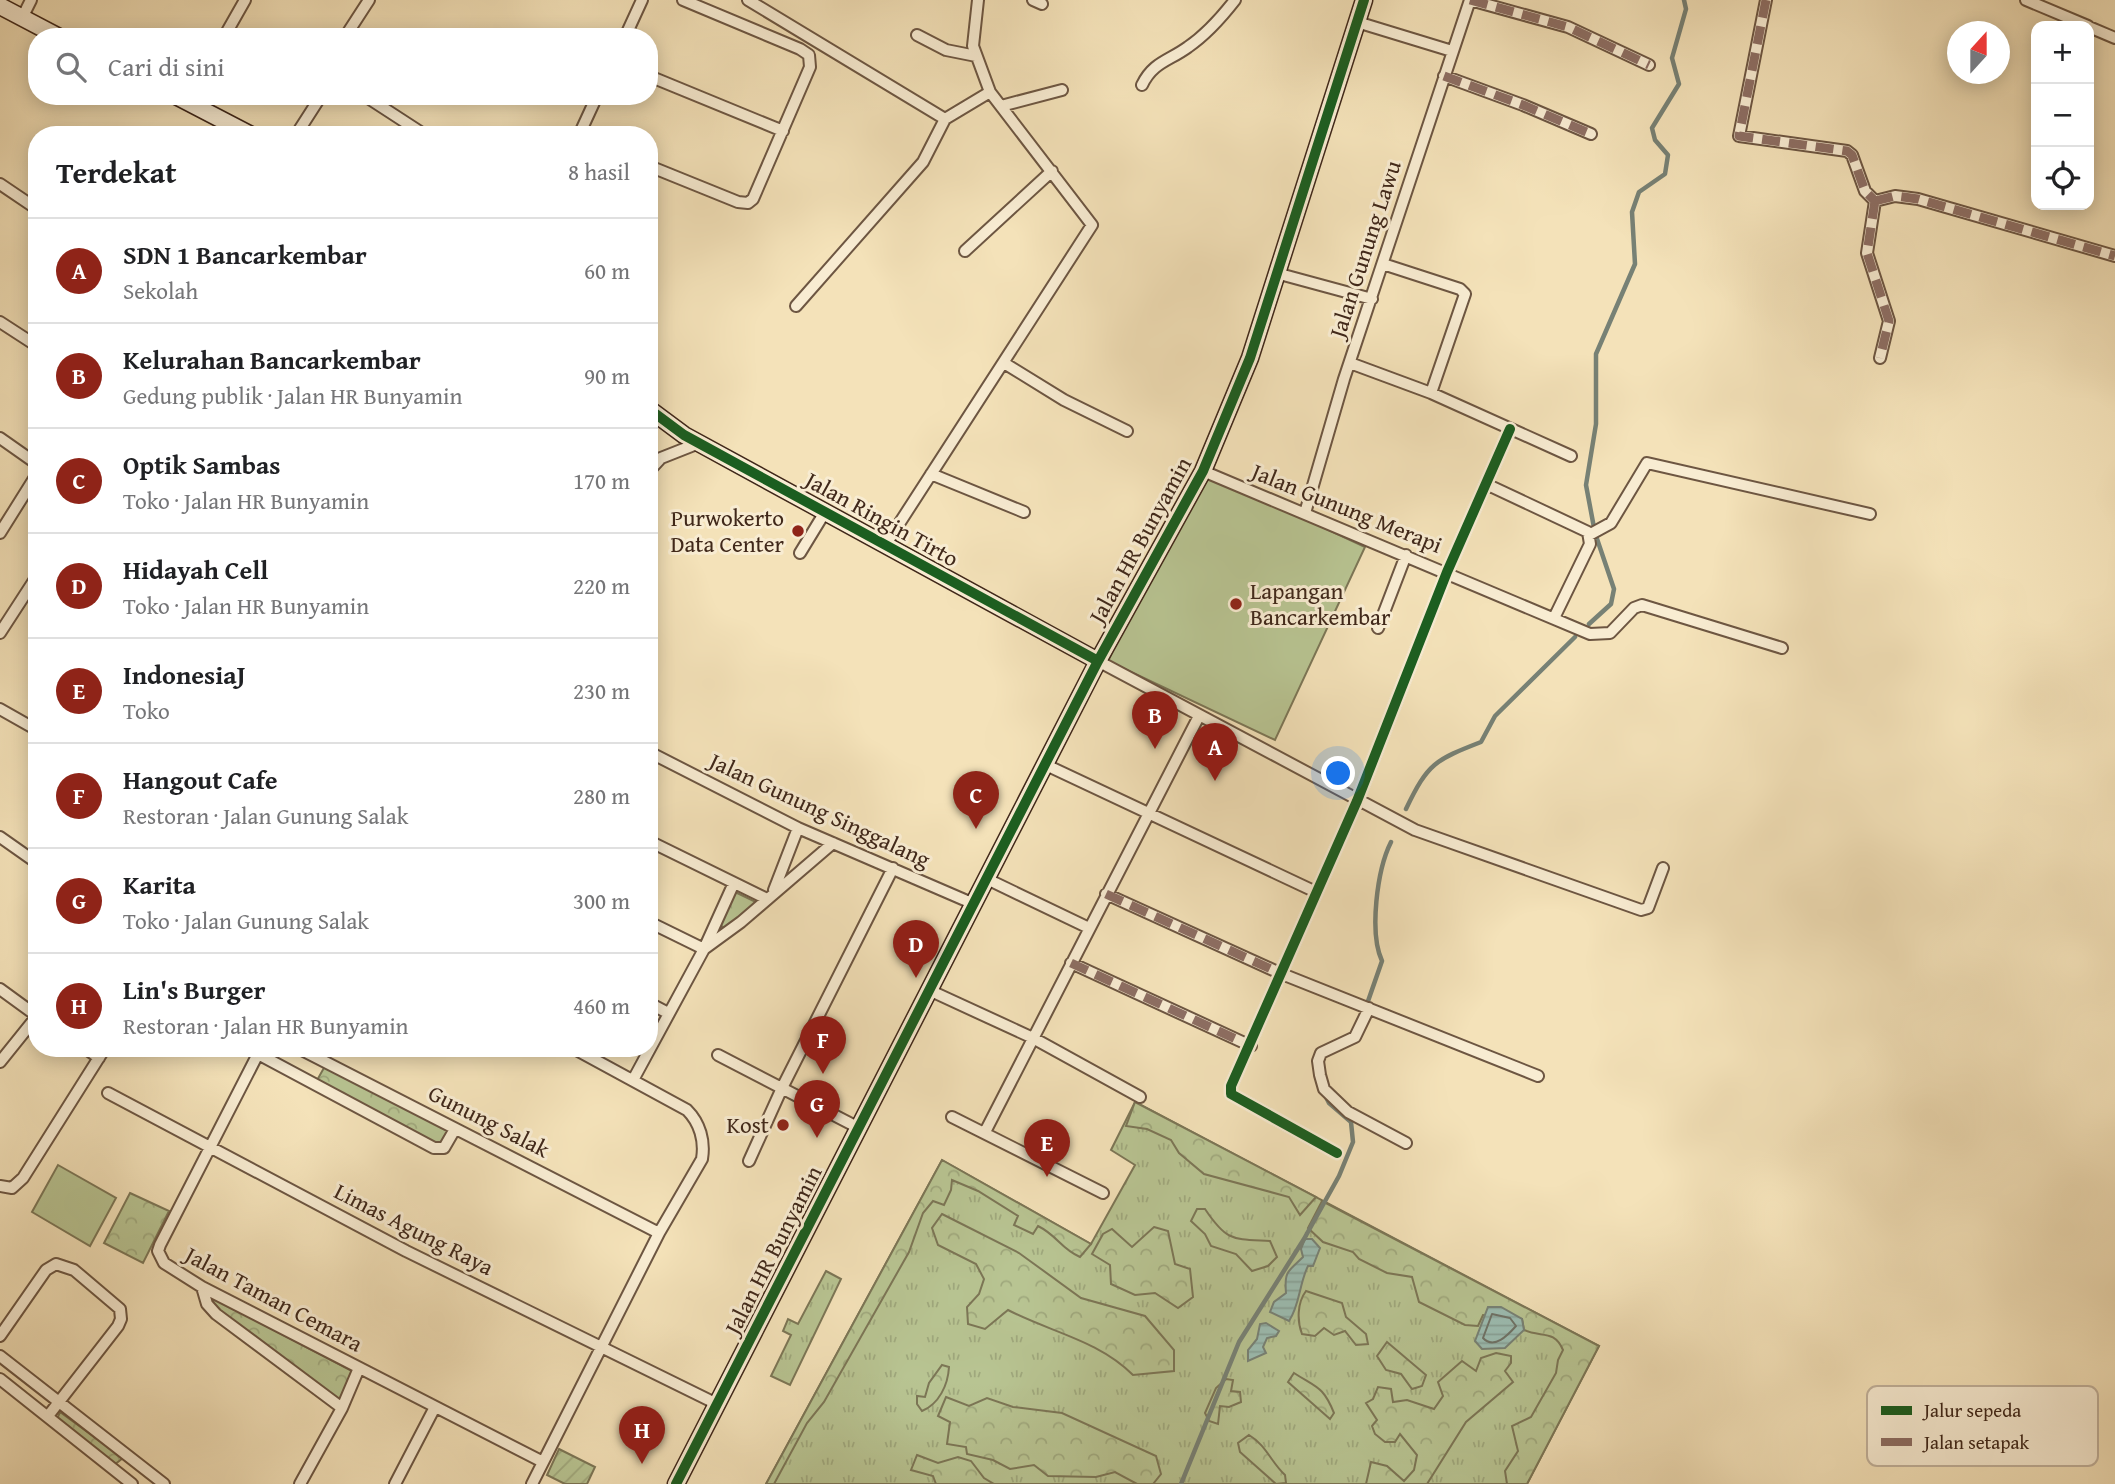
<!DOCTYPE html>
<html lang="id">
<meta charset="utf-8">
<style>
:root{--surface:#fff;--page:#f6f6f6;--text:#202124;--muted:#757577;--line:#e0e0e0;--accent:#8f2418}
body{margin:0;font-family:"Gentium Book Plus",serif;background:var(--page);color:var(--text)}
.controls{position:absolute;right:21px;top:21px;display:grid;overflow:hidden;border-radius:14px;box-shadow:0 4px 18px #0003}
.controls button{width:63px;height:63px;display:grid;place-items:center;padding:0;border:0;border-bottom:2px solid var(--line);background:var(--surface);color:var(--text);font:35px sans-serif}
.compass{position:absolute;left:1947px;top:21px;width:63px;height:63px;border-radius:50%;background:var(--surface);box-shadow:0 4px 18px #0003;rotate:21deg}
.you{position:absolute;left:1339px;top:774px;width:24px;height:24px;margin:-18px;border:5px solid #fff;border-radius:50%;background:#1a73e8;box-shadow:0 0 0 10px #1a73e833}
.badge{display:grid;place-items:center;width:46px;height:46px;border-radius:50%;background:var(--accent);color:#fff;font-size:23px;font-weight:700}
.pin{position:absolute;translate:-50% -58px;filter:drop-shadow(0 2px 4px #0008)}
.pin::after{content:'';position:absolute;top:37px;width:24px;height:21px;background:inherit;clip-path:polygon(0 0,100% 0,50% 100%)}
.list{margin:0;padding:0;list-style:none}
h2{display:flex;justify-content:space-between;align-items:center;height:91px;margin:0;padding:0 28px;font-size:30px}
h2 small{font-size:23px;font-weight:400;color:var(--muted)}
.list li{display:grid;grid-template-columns:46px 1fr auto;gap:21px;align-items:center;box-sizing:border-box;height:105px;padding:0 28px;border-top:2px solid var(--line)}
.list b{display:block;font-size:26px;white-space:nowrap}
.list p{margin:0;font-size:23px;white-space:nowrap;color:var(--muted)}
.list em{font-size:23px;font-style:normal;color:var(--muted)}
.icon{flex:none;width:38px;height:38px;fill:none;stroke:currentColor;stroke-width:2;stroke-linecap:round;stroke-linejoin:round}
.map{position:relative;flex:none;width:2115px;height:1484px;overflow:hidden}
.search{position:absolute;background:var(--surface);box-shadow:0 4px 18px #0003;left:28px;top:28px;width:630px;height:77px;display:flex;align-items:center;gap:18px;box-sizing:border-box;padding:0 24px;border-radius:28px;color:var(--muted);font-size:26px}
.panel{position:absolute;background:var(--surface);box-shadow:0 4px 18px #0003;left:28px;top:126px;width:630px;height:931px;border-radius:28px}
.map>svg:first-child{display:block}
.grass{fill:url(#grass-tufts);stroke:#7c7656;stroke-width:2}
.forest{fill:url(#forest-crowns);stroke:#7c7656;stroke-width:2}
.garden{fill:url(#garden-furrows);stroke:#7c7656;stroke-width:2}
.pitch{fill:#b8c492;stroke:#7c7656;stroke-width:2}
.water{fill:url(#water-rules);stroke:#778175;stroke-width:2}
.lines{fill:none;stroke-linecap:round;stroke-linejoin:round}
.shore{stroke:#6e7266;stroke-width:2}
.stream{stroke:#778175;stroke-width:4.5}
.street-casing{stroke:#6d5642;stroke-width:14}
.secondary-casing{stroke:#40281a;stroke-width:19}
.street{stroke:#f8ecd2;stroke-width:10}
.secondary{stroke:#f8ecd2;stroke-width:16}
.quiet{stroke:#8d6e63;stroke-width:9;stroke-dasharray:18 9;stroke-linecap:butt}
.cycleway-casing{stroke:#f8ecd2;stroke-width:15}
.cycleway{stroke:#1b5e20;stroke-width:10}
.poi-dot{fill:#8f2418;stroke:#f8ecd2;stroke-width:2.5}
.labels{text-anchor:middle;stroke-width:6;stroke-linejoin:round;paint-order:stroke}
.street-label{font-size:23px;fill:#40281a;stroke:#f8ecd2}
.poi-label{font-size:23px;fill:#40281a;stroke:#f8ecd2;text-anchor:end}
.key{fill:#f8ecd2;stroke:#c1b19b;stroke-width:2}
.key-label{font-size:19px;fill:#40281a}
</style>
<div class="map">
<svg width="2115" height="1484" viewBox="0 0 2115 1484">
<defs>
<pattern id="grass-tufts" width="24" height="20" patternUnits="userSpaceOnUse" patternTransform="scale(1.75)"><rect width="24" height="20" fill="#b8c492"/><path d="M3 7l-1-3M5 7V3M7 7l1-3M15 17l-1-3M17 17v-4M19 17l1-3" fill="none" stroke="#9fa87d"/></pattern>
<pattern id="forest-crowns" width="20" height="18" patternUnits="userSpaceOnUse" patternTransform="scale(1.75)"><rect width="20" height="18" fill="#b8c492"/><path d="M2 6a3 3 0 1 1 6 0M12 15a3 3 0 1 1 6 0" fill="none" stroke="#9fa87d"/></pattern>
<pattern id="garden-furrows" width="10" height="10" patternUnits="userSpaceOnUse" patternTransform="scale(1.75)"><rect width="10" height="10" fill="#b8c492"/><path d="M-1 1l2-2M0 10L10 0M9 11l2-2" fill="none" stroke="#9fa87d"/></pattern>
<pattern id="water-rules" width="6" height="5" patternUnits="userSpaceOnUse" patternTransform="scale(1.75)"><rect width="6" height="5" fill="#9cbdb2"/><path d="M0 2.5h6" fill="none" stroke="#87a298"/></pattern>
</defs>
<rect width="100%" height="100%" fill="#f4e2b9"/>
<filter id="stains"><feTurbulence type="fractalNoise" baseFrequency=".00286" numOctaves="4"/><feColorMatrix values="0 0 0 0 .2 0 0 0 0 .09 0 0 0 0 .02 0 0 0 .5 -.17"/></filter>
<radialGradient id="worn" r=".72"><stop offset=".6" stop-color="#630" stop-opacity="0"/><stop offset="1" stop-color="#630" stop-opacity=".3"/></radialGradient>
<path class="grass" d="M1135,1102L1599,1346L1527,1484H766L942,1160L1091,1244L1135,1165L1111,1150Z
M826,1271L841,1279L790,1385L771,1376L791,1335L783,1331L788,1319L798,1324Z"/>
<path class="forest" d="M733,891L758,903L729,930L717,924Z
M325,1066L449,1129L438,1147L316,1082Z
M1135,1102L1316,1197L1300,1215L1289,1197L1204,1174L1179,1153L1171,1140L1147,1129L1126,1126Z
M942,1160L1091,1244L1080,1257C1060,1248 1058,1236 1038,1226L1033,1234L1014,1225L1018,1216L978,1191L952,1180L951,1190L944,1205L933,1201L923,1213L909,1252L824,1402L807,1423L774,1484H766Z
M130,1193L169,1211L143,1263L104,1243Z
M1322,1201L1599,1346L1527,1484H1507L1505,1471L1518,1451L1512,1426L1531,1417L1556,1373L1558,1360L1563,1350C1554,1329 1541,1338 1524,1330L1522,1319L1483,1315L1478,1326L1465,1325L1419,1302L1412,1277L1387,1273L1359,1259L1353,1252L1323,1242L1308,1228Z
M1197,1209H1205C1227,1242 1233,1239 1270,1241L1277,1257L1268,1266L1252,1271L1236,1254L1211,1246L1205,1234L1191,1221Z
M942,1214L1019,1253L1081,1298L1145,1316L1174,1350V1371L1133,1375C1098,1340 1050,1332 1008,1310L985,1329L968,1324L967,1307L979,1294L984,1279L976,1264L938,1245L932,1228Z
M1154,1227L1168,1231L1175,1264L1190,1269L1193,1297L1178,1308L1155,1293L1135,1295L1111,1284L1110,1265L1092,1254L1103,1234L1112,1229L1132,1247Z
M1306,1291L1342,1303L1346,1317L1366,1334L1368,1344L1356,1345L1345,1331L1334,1335L1324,1328L1315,1336L1302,1334C1297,1321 1297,1303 1306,1291Z
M209,1296L352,1371L340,1402L214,1308Z
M1387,1342L1426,1375L1422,1386L1412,1389L1401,1374L1386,1370L1377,1356Z
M1496,1353L1511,1356V1363L1505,1371L1513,1382L1466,1422L1427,1484H1366L1371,1462L1387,1466L1404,1481L1414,1470L1417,1455L1400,1434L1395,1442H1385L1375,1434L1372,1426L1377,1420L1366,1403L1373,1399L1378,1387L1391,1389L1393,1402L1407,1400L1434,1409L1443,1396L1438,1382L1462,1361L1476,1371L1481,1358Z
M942,1365L949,1367C948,1385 939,1404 922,1411L917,1404V1396L925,1397L929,1383Z
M1294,1373C1317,1388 1323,1386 1334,1413L1330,1419L1288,1382Z
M1226,1379L1233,1380L1231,1391L1240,1392L1241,1402L1229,1407L1220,1406L1218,1424L1209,1421L1205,1413L1216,1388Z
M946,1397L969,1406L987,1398L1013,1407L1062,1413L1156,1456L1161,1474L1153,1484H1137L1115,1472L1096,1477L1048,1476L1034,1465L1010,1469L993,1460L967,1454L966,1447L947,1444L950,1422L938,1416Z
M60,1412L123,1458L114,1465L57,1419Z
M1249,1435C1266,1445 1271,1462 1285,1475L1286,1483L1276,1484L1240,1452L1238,1443Z
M917,1455L938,1463L958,1457L971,1461L984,1478L994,1484H936L933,1476L911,1470Z"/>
<path class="garden" d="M559,1449L595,1467L587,1484H565L547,1475Z"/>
<path class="pitch" d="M1198,469L1365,547L1275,740L1108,661Z
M58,1165L116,1198L90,1246L32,1212Z"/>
<path class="water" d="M1305,1239H1312L1320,1248L1313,1266H1308C1299,1284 1300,1305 1289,1321L1270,1312L1274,1302L1286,1293C1284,1270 1289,1271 1303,1257L1301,1249Z
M1488,1307H1501L1522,1319L1524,1330L1505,1348L1482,1349L1475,1341Z
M1266,1323L1279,1331L1276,1336L1267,1338L1263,1347L1266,1353L1248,1361V1350L1257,1339L1260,1324Z"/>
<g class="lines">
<path class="shore" d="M1492,1314L1510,1318L1516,1326C1508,1335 1494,1350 1483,1338Z"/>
<path class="stream" d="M1589,624L1611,604L1614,589L1595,533L1586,485L1596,424V354L1635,264L1632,212L1639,192L1665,174L1668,155L1655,140L1652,128L1679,84L1672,58L1686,9L1684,0
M1406,809C1428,763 1435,760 1481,742L1495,716L1575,637
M1367,1004L1382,961C1369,933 1377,870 1391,842
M1181,1484L1239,1342L1304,1239L1339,1176L1353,1142L1351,1122L1329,1103L1325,1095"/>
<defs>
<path id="street" d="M748,0L945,119
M1033,0L1042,4
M1470,0L1568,27L1649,65
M1766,0L1739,136L1847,151L1852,155L1865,191L1875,201
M2026,0L2088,26
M22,18L31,0
M1357,22L1452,51
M2089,27L2115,38
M917,35L946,50L976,56
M224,37L245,0
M345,37L369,0
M625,37L642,0
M649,76L783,131
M1444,76L1523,105L1591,134
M1142,85C1153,62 1169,61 1188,47C1207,34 1221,18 1235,0
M365,96L425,135
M1001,106L1062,90
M296,135L321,96
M579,135L597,96
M649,166L738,202L748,203L753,199L810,67L809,55L800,49L683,0
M0,184L37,209
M1875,201L1895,196L1918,199L2115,256
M1875,201L1867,253L1889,321L1880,358
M965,251L1052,171
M1383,264L1460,289L1465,294L1431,393
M1276,273L1372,299
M796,306L923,162L945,119L990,92
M0,322L37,346
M1004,363L1064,400L1127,431
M1350,363L1431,393L1571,456
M0,438L37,464
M649,471L661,458L699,443
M1203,471L1590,634L1610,633L1634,608L1642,605L1782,648
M931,474L1024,512
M1486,484L1588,532L1590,544L1554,618
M1305,513L1344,379L1470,0
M0,533L37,474
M1589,535L1611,523L1647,463L1870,514
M886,544L1092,225L990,92L973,46L978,0
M800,553L825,512
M1378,628L1406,555
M0,633L37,576
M1098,661L1415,830L1641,910L1648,908L1663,868
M0,709L37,730
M649,752L798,828L974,904
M1046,765L1316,892
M0,837L37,863
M649,841L767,899
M987,879L1089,928
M774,890L798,828
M1106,894L1282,974L1538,1076
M649,922L704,949L733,885
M1071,963L1251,1046
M0,989L37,1016
M931,991L1033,1038L1140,1097
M649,1003L668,1013
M1369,1008L1355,1037L1321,1053L1318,1061L1320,1075L1324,1089L1348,1112L1406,1143
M85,1048L99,1058
M247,1048L434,1148H444L455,1129
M261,1048L160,1245L158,1251L164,1263L202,1287L543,1462
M298,1048L659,1233
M718,1055L859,1128
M0,1062L37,1016
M633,1080L704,949L741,922L833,843
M108,1093L406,1251L717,1404
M952,1117L1103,1193
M985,1132L1199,716
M1337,1153L1231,1094V1086L1357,801L1447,572L1510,429
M749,1161L782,1088L893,868
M0,1186L12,1188L23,1178L105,1048
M202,1287L207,1304L216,1314L342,1408
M0,1336L46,1270L56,1264L74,1270L120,1309L121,1319L118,1326L48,1416
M0,1356L164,1484
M0,1379L132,1484
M300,1484L342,1408L359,1368
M395,1484L435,1407
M532,1484L659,1233L702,1159C705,1141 700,1123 687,1110L573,1048"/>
<path id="secondary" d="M0,6L59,37
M176,96L251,135
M649,409L684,435L1098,661
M676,1484L1098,661L1203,471L1250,358L1364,0"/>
</defs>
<use href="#street" class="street-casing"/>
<use href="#secondary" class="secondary-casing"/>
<use href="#street" class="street"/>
<use href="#secondary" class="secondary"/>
<path class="quiet" d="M1470,0L1568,27L1649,65
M1766,0L1739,136L1847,151L1852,155L1865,191L1875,201
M1444,76L1523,105L1591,134
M1875,201L1895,196L1918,199L2115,256
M1875,201L1867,253L1889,321L1880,358
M1106,894L1282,974
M1071,963L1251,1046"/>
<defs>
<path id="cycleway" d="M649,409L684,435L1098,661
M1337,1153L1231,1094V1086L1357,801L1447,572L1510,429
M676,1484L1098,661L1203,471L1250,358L1364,0"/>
</defs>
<use href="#cycleway" class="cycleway-casing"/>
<use href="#cycleway" class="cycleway"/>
</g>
<g class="poi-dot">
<circle cx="798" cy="531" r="7"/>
<circle cx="1236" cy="604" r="7"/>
<circle cx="783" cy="1125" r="7"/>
</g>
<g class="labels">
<g class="street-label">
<text transform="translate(1365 249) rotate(-72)" y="8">Jalan Gunung Lawu</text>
<text transform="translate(1347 508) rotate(22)" y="8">Jalan Gunung Merapi</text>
<text transform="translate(882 519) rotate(29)" y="8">Jalan Ringin Tirto</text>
<text transform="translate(1140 540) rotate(-61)" y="8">Jalan HR Bunyamin</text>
<text transform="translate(820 810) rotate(25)" y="8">Jalan Gunung Singgalang</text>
<text transform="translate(489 1121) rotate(27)" y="8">Gunung Salak</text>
<text transform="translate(414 1229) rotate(27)" y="8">Limas Agung Raya</text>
<text transform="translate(773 1250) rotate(-63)" y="8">Jalan HR Bunyamin</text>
<text transform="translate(274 1299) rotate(28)" y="8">Jalan Taman Cemara</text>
</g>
<g class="poi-label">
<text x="784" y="526">Purwokerto<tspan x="784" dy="26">Data Center</tspan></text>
<text x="1250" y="599" text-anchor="start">Lapangan<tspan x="1250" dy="26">Bancarkembar</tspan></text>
<text x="769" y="1133">Kost</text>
</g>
</g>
<rect x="1867" y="1386" width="231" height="80" rx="10" class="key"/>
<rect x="1881" y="1406" width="31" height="9" fill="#1b5e20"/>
<rect x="1881" y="1438" width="31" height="8" fill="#8d6e63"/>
<g class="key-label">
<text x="1924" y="1417">Jalur sepeda</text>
<text x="1924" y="1449">Jalan setapak</text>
</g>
<rect width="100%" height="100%" filter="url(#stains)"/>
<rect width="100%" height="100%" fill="url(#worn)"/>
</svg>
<div class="controls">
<button>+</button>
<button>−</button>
<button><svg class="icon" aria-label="locate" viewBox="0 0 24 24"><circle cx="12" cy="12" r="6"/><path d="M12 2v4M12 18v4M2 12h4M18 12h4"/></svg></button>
</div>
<svg class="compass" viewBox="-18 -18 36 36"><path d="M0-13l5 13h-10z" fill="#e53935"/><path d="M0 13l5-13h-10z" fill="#757577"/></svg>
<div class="you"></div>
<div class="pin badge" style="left:1215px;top:781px">A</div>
<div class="pin badge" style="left:1155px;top:749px">B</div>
<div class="pin badge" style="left:976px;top:829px">C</div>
<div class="pin badge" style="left:916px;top:978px">D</div>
<div class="pin badge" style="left:1047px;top:1177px">E</div>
<div class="pin badge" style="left:823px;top:1074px">F</div>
<div class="pin badge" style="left:817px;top:1138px">G</div>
<div class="pin badge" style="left:642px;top:1464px">H</div>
<div class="search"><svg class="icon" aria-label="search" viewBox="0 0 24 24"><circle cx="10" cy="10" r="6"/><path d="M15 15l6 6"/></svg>Cari di sini</div>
<section class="panel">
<h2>Terdekat<small>8 hasil</small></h2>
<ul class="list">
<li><span class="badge">A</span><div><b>SDN 1 Bancarkembar</b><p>Sekolah</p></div><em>60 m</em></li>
<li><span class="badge">B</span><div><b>Kelurahan Bancarkembar</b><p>Gedung publik · Jalan HR Bunyamin</p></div><em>90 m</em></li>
<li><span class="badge">C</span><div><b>Optik Sambas</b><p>Toko · Jalan HR Bunyamin</p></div><em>170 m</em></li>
<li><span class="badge">D</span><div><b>Hidayah Cell</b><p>Toko · Jalan HR Bunyamin</p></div><em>220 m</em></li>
<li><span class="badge">E</span><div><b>IndonesiaJ</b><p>Toko</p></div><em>230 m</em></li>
<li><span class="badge">F</span><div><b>Hangout Cafe</b><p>Restoran · Jalan Gunung Salak</p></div><em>280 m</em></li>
<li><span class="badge">G</span><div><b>Karita</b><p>Toko · Jalan Gunung Salak</p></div><em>300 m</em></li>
<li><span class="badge">H</span><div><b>Lin's Burger</b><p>Restoran · Jalan HR Bunyamin</p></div><em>460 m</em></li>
</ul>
</section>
</div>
